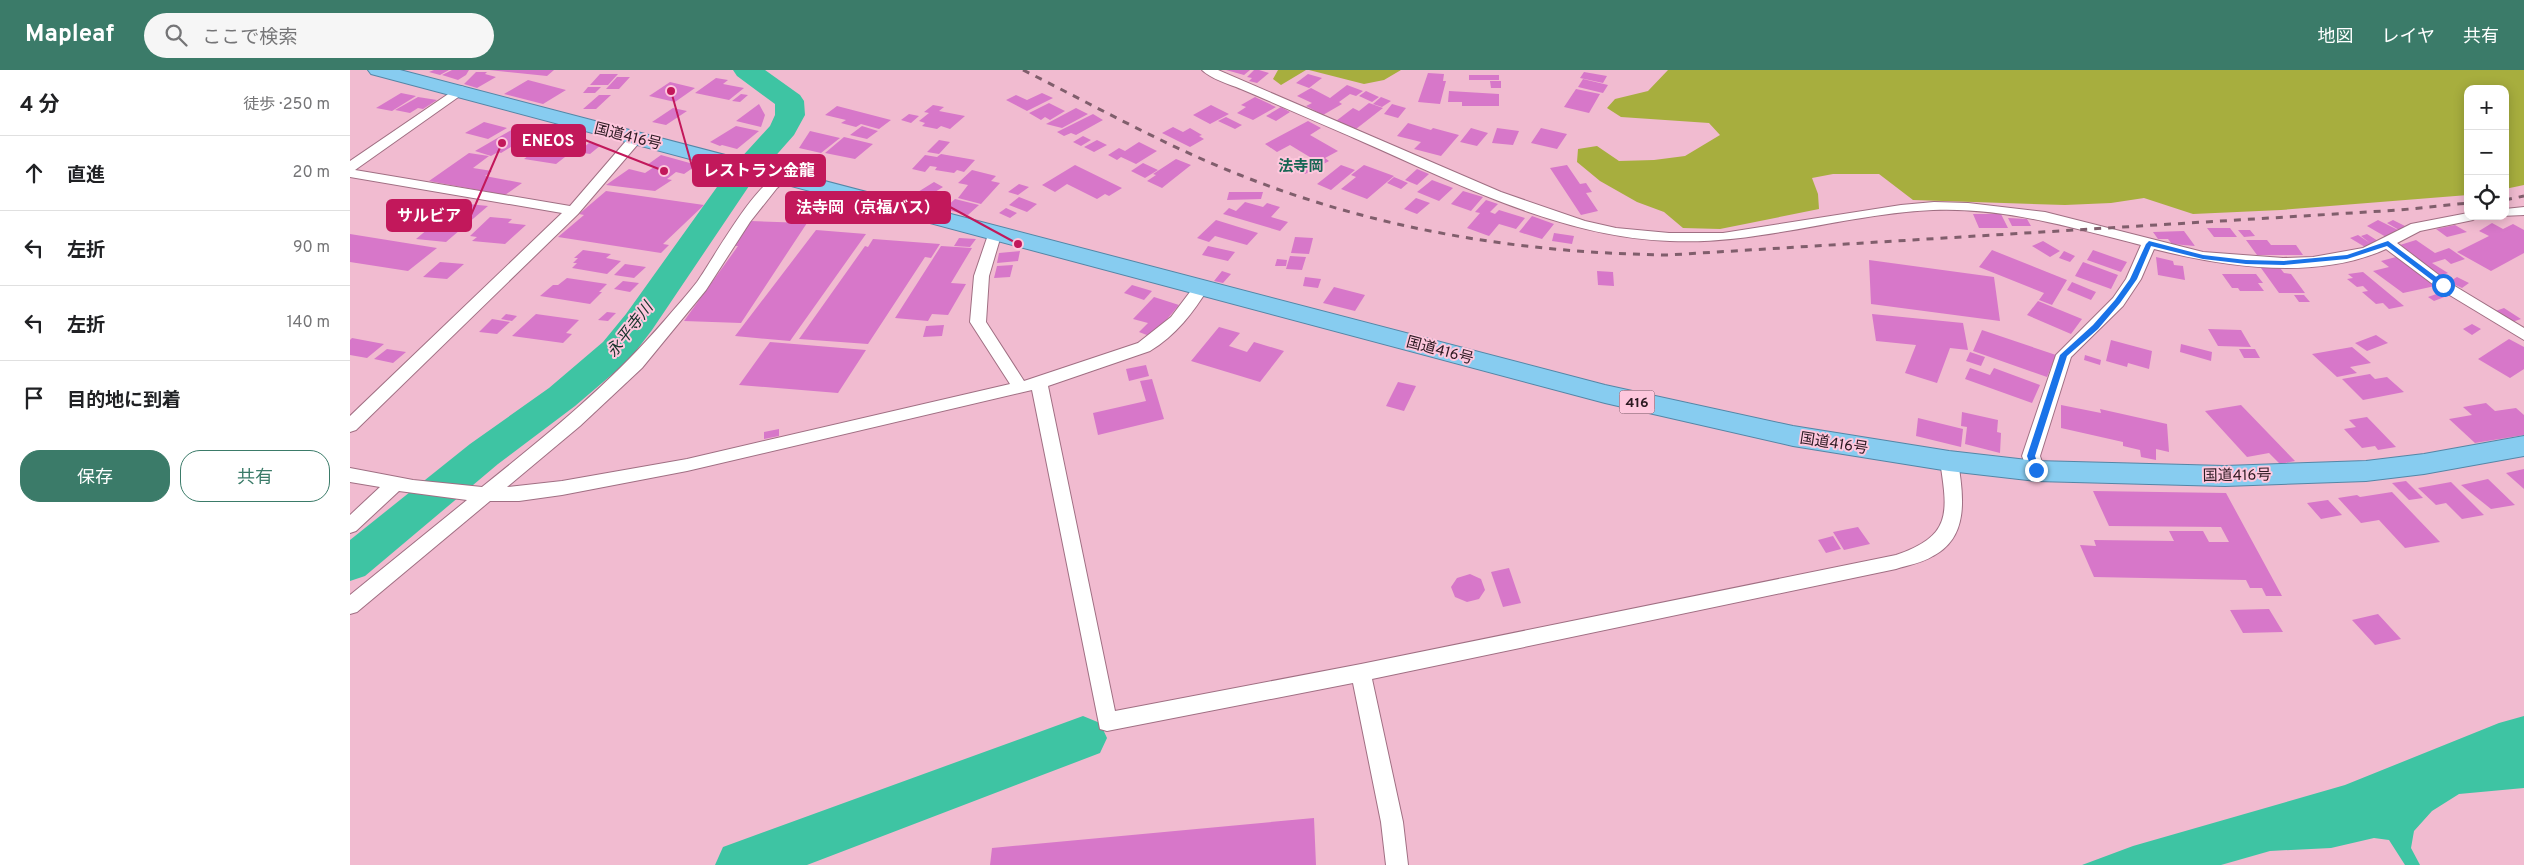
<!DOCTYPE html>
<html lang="ja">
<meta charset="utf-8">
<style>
:root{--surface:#fff;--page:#f6f6f6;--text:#202124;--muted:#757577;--line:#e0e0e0;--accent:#3b7b69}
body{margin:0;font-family:Overpass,"Noto Sans JP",sans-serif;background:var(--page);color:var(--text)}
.controls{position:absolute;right:15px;top:15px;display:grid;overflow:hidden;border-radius:10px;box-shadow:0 2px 12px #0003}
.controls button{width:45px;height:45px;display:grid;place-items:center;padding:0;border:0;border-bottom:1px solid var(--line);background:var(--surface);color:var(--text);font:25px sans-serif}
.stop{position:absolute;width:15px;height:15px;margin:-11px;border:4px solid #1a73e8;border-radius:50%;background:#fff}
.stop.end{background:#1a73e8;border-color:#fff;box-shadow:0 1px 5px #0008}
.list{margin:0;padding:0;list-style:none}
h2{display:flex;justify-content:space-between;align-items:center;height:65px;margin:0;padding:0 20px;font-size:21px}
h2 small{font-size:16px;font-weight:400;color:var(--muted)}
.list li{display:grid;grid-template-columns:32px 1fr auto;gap:15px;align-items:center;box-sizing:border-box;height:75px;padding:0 20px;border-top:1px solid var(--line)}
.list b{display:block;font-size:19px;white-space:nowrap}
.list em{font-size:16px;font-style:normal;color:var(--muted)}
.actions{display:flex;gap:10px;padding:15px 20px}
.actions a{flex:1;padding:11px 0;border:1px solid var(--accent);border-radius:20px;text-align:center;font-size:18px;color:var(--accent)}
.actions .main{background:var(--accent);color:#fff}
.icon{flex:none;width:28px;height:28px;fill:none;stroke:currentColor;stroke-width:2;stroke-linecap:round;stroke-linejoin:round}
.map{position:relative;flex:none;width:2174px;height:795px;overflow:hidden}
header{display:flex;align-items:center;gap:30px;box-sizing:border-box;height:70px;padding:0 25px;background:var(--accent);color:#fff}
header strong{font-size:24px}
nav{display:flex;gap:28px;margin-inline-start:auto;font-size:18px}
.search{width:350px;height:45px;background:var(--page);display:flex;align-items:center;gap:12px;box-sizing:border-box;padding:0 18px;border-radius:28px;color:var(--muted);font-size:19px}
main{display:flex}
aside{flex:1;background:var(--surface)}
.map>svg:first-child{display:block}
.green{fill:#a7ae3e}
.water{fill:#3ec4a3}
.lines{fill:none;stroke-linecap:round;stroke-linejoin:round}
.river{fill:#3ec4a3;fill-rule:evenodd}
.building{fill:#d777c9}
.minor-casing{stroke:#a06f83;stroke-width:2}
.trunk-casing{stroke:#5486a6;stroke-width:2}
.minor{fill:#fff;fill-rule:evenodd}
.trunk{fill:#87ccf0;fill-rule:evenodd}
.rail{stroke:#805e6c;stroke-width:3;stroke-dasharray:7 7;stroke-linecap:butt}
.route{fill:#1a73e8}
.labels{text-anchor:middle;stroke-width:4;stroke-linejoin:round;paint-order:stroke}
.shield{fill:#fec7dd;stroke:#6c4e5a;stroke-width:1}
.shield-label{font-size:14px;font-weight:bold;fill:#2d1a22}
.street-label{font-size:15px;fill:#2d1a22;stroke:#fec7dd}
.far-quarter-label{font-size:15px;font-weight:bold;fill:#166653;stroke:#fec7dd}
.water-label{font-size:16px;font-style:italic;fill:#16322a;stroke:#fec7dd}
.leader{fill:none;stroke:#c2185b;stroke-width:2}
.callout-dot{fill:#c2185b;stroke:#fec7dd;stroke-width:2}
.callout{fill:#c2185b;stroke:#c2185b;stroke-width:2}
.callout-label{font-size:16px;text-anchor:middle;font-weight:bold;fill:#fff}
</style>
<header>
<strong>Mapleaf</strong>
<div class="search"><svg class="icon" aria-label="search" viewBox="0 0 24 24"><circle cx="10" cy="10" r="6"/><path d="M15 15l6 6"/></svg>ここで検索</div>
<nav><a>地図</a><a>レイヤ</a><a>共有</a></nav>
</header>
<main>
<aside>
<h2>4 分<small>徒歩 · 250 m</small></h2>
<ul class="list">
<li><svg class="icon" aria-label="ahead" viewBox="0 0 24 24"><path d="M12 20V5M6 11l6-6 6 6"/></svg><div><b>直進</b></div><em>20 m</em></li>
<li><svg class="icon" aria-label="left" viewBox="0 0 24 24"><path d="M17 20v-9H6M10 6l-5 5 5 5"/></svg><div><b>左折</b></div><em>90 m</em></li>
<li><svg class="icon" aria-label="left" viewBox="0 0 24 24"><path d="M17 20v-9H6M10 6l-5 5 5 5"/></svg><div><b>左折</b></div><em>140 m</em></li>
<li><svg class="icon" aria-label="arrive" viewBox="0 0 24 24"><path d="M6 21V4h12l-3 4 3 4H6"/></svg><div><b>目的地に到着</b></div></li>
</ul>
<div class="actions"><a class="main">保存</a><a>共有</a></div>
</aside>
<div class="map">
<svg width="2174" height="795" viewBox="0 0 2174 795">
<rect width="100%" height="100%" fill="#f1bbd0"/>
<path class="green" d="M928,0H956L931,15L923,9Z
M959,0H1051L1034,10L1014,14Z
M1318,0H2174V115L2155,119V19H2118V125L1931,140L1843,144L1794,128L1761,133L1715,135L1563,130L1529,104H1483L1462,108L1468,124L1469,139L1370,159L1333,158L1314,142L1287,132L1250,111L1227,92L1228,79L1247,76L1269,91L1304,90L1335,86L1370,65L1359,53L1271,47L1257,38L1265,29L1298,21Z"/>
<path class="water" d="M2174,646V718L2109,724L2082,741L2064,761L2061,778L2070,795H2055L2039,770L2024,768L1981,778L1920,781L1871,795H1732L1783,776L1995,715L2149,653Z"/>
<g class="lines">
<path class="river" d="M383,0H415L450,25L454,31L455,45L444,65L399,116L302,260L279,290L225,336L148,394L15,506L0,511V470L120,374L199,318L253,272L276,244L377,103L420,56L425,45V34L387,6Z
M733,646L750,653L757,668L750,683L457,795H365L373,777Z"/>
</g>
<path class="building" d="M84,0H99L90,5L79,2Z
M102,0H119L116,5L108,10L92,5Z
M139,0H204L197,6Z
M876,0H900L894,5Z
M904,0H909L919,3L907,13L899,11L902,8L897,7Z
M126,2H137L135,4L146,7L127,18L114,14Z
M1234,2L1257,6L1253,13L1230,8Z
M1078,3L1094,4L1093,11H1096L1090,34L1068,32Z
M250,4H268L258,15H240Z
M958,4L972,8L959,18L946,13Z
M1119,5H1149V10H1119Z
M267,7H280L269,19H256Z
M366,8L378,10L373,14L394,18L379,30L345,23Z
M1233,9L1258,15L1253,23L1228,17Z
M178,10L216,20L193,34L154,24Z
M1140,11H1151V18H1141Z
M320,12L345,18L325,32L299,26Z
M997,15L1013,21L1006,26L1000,24L989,32L992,34L973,45L956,36L962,33L947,26L961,18L980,28Z
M238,17H251L245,23H233Z
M1226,19L1250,24L1239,43L1214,37Z
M1016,21L1029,27L1022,32L1009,26Z
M1099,21L1149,24V36H1112V32H1098Z
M51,23L66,26L42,41L26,38Z
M692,23L703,28L677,41L656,30L666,25L677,30Z
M391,24L398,25L390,32L382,31Z
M249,25H261L246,39H233Z
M68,27L87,30L73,39L68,38L60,43L45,40Z
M905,27L926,37L903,50L887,43L896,37L891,35Z
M1031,27L1041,31L1032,37L1023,34Z
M699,33L715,41L700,50L695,47L691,50L679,43Z
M1019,33L1033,38L1006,59L986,51L1003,38L1009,41Z
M409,34L415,45L411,57L386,51Z
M1042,34L1056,38L1048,48L1034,44Z
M583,35L594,37L589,41L615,46L600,59L591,56L587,59L572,56L575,53L569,51L579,43L574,42Z
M861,35L879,44L860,54L843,45Z
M487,36L541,50L529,59L511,54L506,57L491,53L496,50L475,45Z
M931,37L940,42L926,51L916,46Z
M323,38L337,41L316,55L302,52Z
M726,38L738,44L712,58L696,54Z
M559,44L569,46L561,53L551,50Z
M743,44L753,50L726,65L721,63L714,66L707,62Z
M876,47L892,55L885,59L868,51Z
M958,51L971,58L960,65L988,81L975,88L979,91L955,104L949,100L963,89L940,75L927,82L915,74Z
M134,52L157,58L138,69L115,63Z
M1058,53L1081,60L1083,58L1109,65L1091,86L1064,79L1071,72L1047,66Z
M386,56L409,61L387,79L372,75L370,76L360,72Z
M512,56L528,61L517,69L500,65Z
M823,57L833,62L840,58L852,65L849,66L854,69L840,77L812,63Z
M1121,58L1138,63L1127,76L1110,72Z
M1147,58L1169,61L1163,75L1142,73Z
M1191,58L1217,64L1207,79L1181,73Z
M163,59L181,65L151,83L148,82L141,86L125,81Z
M460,61L490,68L471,83L449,78Z
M733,66L741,70L731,76L723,72Z
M494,67L523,74L505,89L475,83Z
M589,70L600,72L589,84L577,82Z
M747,70L757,75L744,82L734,77Z
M789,72L807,81L786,94L771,87L767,90L758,85L769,78L775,81Z
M239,73L251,75L240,84L228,82Z
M192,75L224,80L206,94L174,89Z
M119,83L139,86L123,98L142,101L135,106L172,113L155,125L79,111Z
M591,84L625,90L614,102L607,100L604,103L585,100L587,97L580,96L575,102L562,99L575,85L587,87Z
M311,85L347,95L334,104L326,102L317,109L322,110L305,121L256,115L279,99L295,103L304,97L297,95Z
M826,89L841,95L812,118L797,111L806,105L803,104Z
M793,93L808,100L795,108L781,101Z
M725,95L772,118L759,126L755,124L747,129L717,114L705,122L692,115Z
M991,95L1005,100L981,120L967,114Z
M1014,95L1044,106L1017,129L991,119L1006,107L1001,105Z
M1217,95L1230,114L1236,113L1242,122L1236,123L1248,141L1231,145L1200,98Z
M1067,99L1079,104L1067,115L1055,110Z
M622,100L646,106L641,111L650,113L631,134L608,128L618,115L608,113Z
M1044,107L1058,113L1051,119L1037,113Z
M1082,110L1103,118L1089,131L1067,122Z
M584,112L593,117L572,130L563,125Z
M669,114L679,117L668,125L658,122Z
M256,121L354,135L313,174L319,175L311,183L208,167L234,145L229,144Z
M1113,121L1133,127L1121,141L1101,134Z
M879,122H913L911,129L877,130Z
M588,126L601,129L592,138L579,134Z
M669,127L687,134L677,142L659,135Z
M1066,128L1080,133L1067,144L1054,139Z
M605,129L629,135L618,145L594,139Z
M1136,130L1148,134L1140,142L1145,144L1149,140L1175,148L1166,159L1149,154L1139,166L1117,158L1130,143L1125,142Z
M895,132L913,137L917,133L930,137L921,147L938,152L930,161L873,144L879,138L886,141Z
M109,133L138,136L96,172L66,169Z
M656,138L667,143L660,148L649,143Z
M1623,144H1651L1658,158H1629Z
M1182,146L1204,154L1192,169L1169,162Z
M140,147L162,149L158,153L176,155L155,174L122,171L127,167L120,166Z
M1658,148L1677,149L1681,156H1662Z
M866,150L908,163L897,175L865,166L859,172L847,168Z
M2028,150L2048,160L2036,167L2017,156Z
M2043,150L2055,156L2049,160L2037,153Z
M401,151L457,153L391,253L334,251L388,176H383Z
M2142,153L2153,159L2163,154L2174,160V183L2141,201L2107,182L2139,166L2129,161Z
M2105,155L2117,162L2097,167L2086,159Z
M1857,158H1880L1887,167H1864Z
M466,160L516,164L440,271L385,266Z
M1888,160H1900L1905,166L1894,167Z
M1834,161L1845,176L1822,174L1818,169H1808L1803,162Z
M1204,163L1224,166L1222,174L1202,171Z
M0,164L87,178L58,201L0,192Z
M2017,164L2028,171L2015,177L2000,168L2008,165L2020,173L2011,166Z
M945,167L963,168L959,184L941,183Z
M609,168L626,169L620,177L604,176Z
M523,169L590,174L581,188L575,187L518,274L449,269L515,176L518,177Z
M1896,170H1917L1921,175H1946L1953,185H1907Z
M2066,170L2085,183L2099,178L2115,189L2101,194L2095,189L2082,193L2098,203L2090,206L2056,183L2060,182L2050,175Z
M1693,171L1710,181L1700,187L1682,176Z
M591,176L622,178L601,213L616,214L598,245L582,244L578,251L545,248Z
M858,176L885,182L878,191L852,185Z
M233,180L261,184L256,188L271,191L257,204L222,198L227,193H223L228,188H224Z
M1642,180L1717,210L1702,235L1689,230L1694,223L1629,197Z
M1743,180L1777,192L1771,202L1737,190Z
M670,181L668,191L647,193L649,183Z
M1714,181L1725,186L1720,192L1709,188Z
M940,186L956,187L952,200L936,199Z
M1806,187L1823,191L1824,195L1833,196L1835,210L1808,205Z
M2046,187L2085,216L2053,223L2023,201L2039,197L2031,191Z
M927,189L937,190L936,196H925Z
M1519,190L1644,207L1650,251L1521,234Z
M90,192L114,194L97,209L73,207Z
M1733,192L1768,205L1761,219L1725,206Z
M275,194L296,197L284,208L264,205Z
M663,195L660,207L644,208L647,196Z
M1911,198H1930L1934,203L1941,204L1955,223H1929Z
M872,201L881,204L873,213L864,211Z
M1247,201L1263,202L1264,216L1248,215Z
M2013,202L2054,236L2039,239L2033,233L2026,234L2012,222L2018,221L2013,216L2007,217L1997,209L2003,208L1998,204Z
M1872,204H1906L1913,213H1908L1914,221H1890L1888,218H1882Z
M955,207L971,209L968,218L953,216Z
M2107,207L2119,213L2112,218L2099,212Z
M217,208L257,214L249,222H252L240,234L190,226L203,215H208Z
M273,211L289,213L280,222L264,219Z
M1722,212L1746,222L1741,230L1717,220Z
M782,215L802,221L794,230L774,223Z
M984,217L1015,225L1005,241L973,233Z
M2092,222L2097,226L2084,231L2078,227Z
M1944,225H1954L1960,232H1949Z
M804,227L829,235L802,267L789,262L798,253L783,249Z
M1688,231L1732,249L1721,264L1677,245Z
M2154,238L2171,249L2159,253L2143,242Z
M257,242L266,243L258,251L248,250Z
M156,244L167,246L162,251L151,249Z
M186,244L229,250L216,263L222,264L213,273L162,266Z
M1522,244L1613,253L1618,280L1600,278L1587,313L1555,303L1566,275L1526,271Z
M142,249L160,252L147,264L129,262Z
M2122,254L2131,259L2122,265L2113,259Z
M594,255L592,266L573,267L576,256Z
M869,257L890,263L879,276L897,282L904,272L934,281L910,312L841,291Z
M1858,259L1891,260L1901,277L1868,276Z
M1632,260L1706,285L1697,307L1623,281Z
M2026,265L2038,273L2017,281L2005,273Z
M2,268L34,274L17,288L0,285V270Z
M2159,269L2174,277V299L2160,308L2128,289Z
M1761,270L1802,281L1799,299L1778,293L1777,297L1756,291Z
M420,272L516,280L488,323L389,315Z
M1831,274L1862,282L1861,291L1830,282Z
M2002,277L2021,293L2000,297L2007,303L1987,307L1962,284Z
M37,279L56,282L43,293L24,289Z
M1889,279H1905L1910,288H1894Z
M1620,282L1635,287L1631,296L1616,291Z
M1735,285L1751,290L1750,295L1734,290Z
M796,295L799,306L779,311L776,299Z
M1620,298L1640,305L1644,298L1690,315L1682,333L1615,309Z
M2020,304L2025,309L2037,307L2054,322L2013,330L1992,309Z
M802,309L814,349L748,365L743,343L796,331L790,311Z
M1048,312L1066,316L1054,341L1036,336Z
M2136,333L2145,341L2166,338L2174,345V365L2125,373L2099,349L2122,345L2113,337Z
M1711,335L1751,343L1750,339L1817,354L1819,382L1806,379V390L1791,387L1790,380L1773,376V372L1711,358Z
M1891,335L1945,391L1930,394L1919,383L1897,387L1855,341Z
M1612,342L1648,350L1647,362L1651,363L1650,383L1615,374L1617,357L1611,356Z
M2017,347L2046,377L2028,380L2025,376L2012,378L1994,359L2006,357L1999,350Z
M1568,348L1613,359L1611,377L1566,366Z
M429,359V366L414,369V362Z
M2174,399V419L2156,403Z
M2138,409L2165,435L2141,439L2111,415Z
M2056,411L2073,428L2059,430L2042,413Z
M2101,412L2134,445L2112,449L2096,433L2086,435L2068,418Z
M1743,421L1876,423L1932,526H1916L1912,518H1900L1896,510L1744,507L1730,475L1746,476L1744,470L1824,471L1819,461H1853L1859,472H1879L1871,457L1759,456Z
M2042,422L2090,472L2055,478L2029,450L2011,453L1988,428L2007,425L2010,427Z
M1978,430L1992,445L1971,449L1957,433Z
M1508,457L1520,474L1494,480L1483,462Z
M1483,466L1491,479L1476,483L1468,470Z
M1159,498L1171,533L1153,537L1141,502Z
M1120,504L1131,509L1135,520L1129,529L1117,532L1105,527L1101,517L1107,508Z
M1919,539L1933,562L1893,563L1880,540Z
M2028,544L2051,569L2025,575L2002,550Z
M964,748L966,795H640L642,778Z"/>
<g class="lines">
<defs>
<path id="minor" d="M852,0H868L1151,122L1235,151L1266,158L1319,163H1373L1551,135L1584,132L1618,133L1695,142L1853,182L1933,188L1963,187L2013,178L2061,154L2118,143V146H2130L2123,150L2070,161L2047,173L2098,212L2174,258V270L2088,218L2036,179C1966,211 1875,197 1804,179L1791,209L1773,236L1721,287L1690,386L1695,401L1692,406L1686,408L1680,406L1672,386L1706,285L1763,228L1776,209L1791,175C1723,158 1654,137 1583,140C1495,144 1409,175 1320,171C1208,167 1105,112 1004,68C967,52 929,35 891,19C879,14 861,9 852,0Z
M110,16L114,17L116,20L114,23L5,100L220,136L282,64H292L294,67L228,144L6,360L0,362V346L212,143L0,107V91Z
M433,103L438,104L440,107L427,118L400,152L356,220L292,298L230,356L157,417L212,411L337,389L660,314L620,252L624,206L640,159L645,158L652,162L639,206L636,252L674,311L788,273L821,247L846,214H856L859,217C843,243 826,265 800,281L698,316L765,641L1011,594L1546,485C1602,466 1598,443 1590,391L1593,386L1599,385L1605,386L1608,391C1613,425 1620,467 1583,486C1572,493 1558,495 1546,499L1022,609L1053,752L1058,795H1036L1031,752L1003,613L757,661L750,659L682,320L337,401L212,425L169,431H140L7,542L0,544V525L117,430L49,421L6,461L0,463V445L30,417L0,412V398L63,410L132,417C198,364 259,315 315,250C325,238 337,225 347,212C364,188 406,110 433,103Z
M2174,137V145L2151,146H2155V139Z"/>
<path id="trunk" d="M18,0H50L1255,315L1443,356L1599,381L1686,391L1875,396L2016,391L2074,384L2174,366V386L2074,404L2016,411L1875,416L1686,411L1599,401L1443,376L1255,333L21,4Z"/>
</defs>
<use href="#minor" class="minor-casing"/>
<use href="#trunk" class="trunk-casing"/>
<use href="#minor" class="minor"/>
<use href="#trunk" class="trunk"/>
<path class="rail" d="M673,0C745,36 816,76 890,105C1028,160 1171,183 1318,185L2050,140L2118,133
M2155,130L2174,126"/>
</g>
<path class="route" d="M1799,171L1853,185L1896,190L1934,191L1997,185L2038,171L2097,215L2091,217L2037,176L1997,189L1934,195L1896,194L1853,189L1801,176L1787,209L1770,233L1748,259L1717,286L1685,386L1690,400L1683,403L1677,386L1710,285L1743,255L1765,230L1780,209L1796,174Z"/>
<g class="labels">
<rect class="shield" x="1269.5" y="320.5" width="35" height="23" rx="4"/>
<g class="shield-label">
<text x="1287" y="337">416</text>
</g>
<g class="street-label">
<text transform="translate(278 66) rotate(14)" y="5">国道416号</text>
<text transform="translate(1090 280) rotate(15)" y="5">国道416号</text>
<text transform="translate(1484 373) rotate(9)" y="5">国道416号</text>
<text transform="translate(1887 405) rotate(-1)" y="5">国道416号</text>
</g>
<g class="far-quarter-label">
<text x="951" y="101">法寺岡</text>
</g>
<g class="water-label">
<text transform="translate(279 259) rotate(-52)" y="6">永平寺川</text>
</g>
</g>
<path class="leader" d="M314 101L235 70M321 21L343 100M668 174L600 137M152 73L121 145"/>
<g class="callout-dot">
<circle cx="314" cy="101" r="5"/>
<circle cx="321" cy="21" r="5"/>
<circle cx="668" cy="174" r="5"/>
<circle cx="152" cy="73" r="5"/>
</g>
<g class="callout">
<rect x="162" y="55" width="73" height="31" rx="5"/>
<rect x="343" y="85" width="132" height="31" rx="5"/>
<rect x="436" y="122" width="164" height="31" rx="5"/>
<rect x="37" y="130" width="84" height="31" rx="5"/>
</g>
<g class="callout-label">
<text x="198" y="76">ENEOS</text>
<text x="409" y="106">レストラン金龍</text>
<text x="518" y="143">法寺岡（京福バス）</text>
<text x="79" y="151">サルビア</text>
</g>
</svg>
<div class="controls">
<button>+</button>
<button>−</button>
<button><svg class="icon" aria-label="locate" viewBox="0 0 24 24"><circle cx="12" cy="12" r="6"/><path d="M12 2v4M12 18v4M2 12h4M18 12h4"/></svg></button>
</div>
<div class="stop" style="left:2093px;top:215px"></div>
<div class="stop end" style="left:1686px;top:400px"></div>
</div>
</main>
